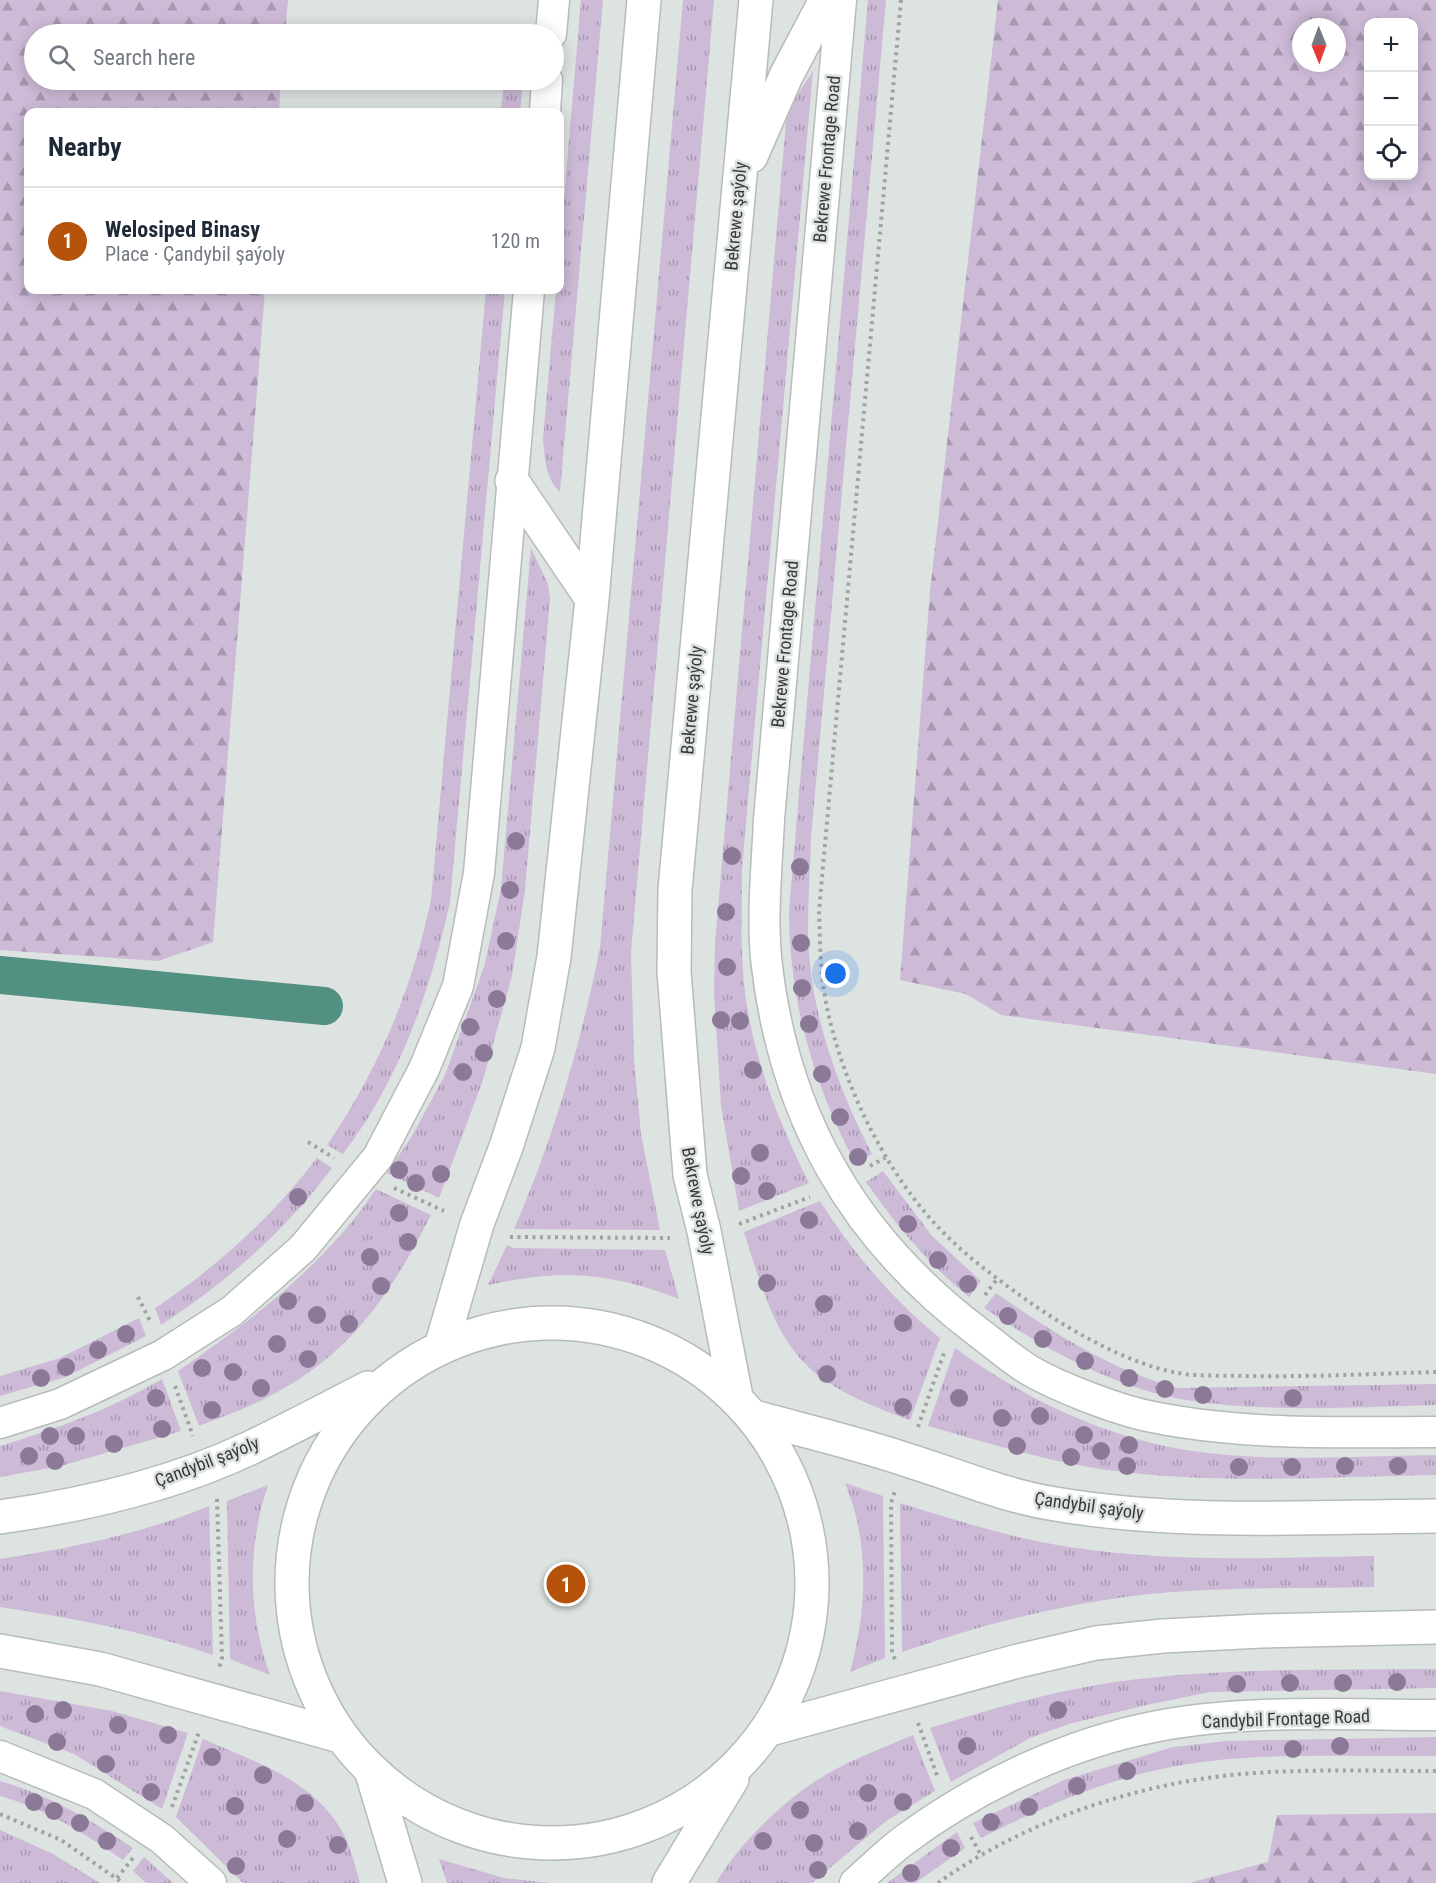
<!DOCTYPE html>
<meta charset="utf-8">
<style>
:root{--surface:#fff;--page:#f6f6f7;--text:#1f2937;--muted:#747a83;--line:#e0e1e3;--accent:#b45309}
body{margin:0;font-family:"Roboto Condensed",sans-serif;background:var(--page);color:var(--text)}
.controls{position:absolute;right:18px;top:18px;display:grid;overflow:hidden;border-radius:12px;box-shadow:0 3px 15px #0003}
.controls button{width:54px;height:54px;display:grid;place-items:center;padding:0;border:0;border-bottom:2px solid var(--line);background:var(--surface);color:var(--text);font:30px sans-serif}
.compass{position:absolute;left:1292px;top:18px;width:54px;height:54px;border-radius:50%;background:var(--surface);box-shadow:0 3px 15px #0003;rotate:179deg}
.you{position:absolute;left:836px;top:974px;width:21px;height:21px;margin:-15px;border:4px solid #fff;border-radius:50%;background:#1a73e8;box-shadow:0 0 0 9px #1a73e833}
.badge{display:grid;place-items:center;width:39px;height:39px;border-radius:50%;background:var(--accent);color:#fff;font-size:20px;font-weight:700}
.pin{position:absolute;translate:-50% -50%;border:3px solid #fff;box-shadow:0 2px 6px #0006}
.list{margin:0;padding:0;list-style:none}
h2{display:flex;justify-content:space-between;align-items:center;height:78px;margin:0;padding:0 24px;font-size:26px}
h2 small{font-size:20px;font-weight:400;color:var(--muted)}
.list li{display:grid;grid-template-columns:39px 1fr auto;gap:18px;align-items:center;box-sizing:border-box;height:108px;padding:0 24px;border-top:2px solid var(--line)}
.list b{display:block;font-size:22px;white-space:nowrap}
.list p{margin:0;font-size:20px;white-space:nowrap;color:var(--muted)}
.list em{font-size:20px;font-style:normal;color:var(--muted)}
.icon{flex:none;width:33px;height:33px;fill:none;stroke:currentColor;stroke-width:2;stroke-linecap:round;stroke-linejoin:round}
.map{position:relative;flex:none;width:1436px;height:1883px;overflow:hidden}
.search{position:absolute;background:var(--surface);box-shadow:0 3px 15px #0003;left:24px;top:24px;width:540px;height:66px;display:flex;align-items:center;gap:15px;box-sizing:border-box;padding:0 21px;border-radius:33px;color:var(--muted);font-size:22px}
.panel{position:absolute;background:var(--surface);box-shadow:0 3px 15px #0003;left:24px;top:108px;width:540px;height:186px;border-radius:12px}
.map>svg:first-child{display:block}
.grass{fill:url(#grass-tufts)}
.forest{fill:url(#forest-firs);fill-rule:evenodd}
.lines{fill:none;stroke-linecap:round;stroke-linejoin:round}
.canal{stroke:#529182;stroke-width:38}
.street-casing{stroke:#b6bcba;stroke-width:33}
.secondary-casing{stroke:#b6bcba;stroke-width:36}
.path{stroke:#9fa4a2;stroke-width:4;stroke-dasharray:3 4.5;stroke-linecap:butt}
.street{stroke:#fff;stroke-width:30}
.secondary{stroke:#fff;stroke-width:33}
.tree{fill:#8c7997}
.labels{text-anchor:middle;stroke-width:5;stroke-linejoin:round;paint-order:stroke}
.street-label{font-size:18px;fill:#393b3a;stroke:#dde3e1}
</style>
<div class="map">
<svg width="1436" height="1883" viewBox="0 0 1436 1883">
<defs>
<pattern id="grass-tufts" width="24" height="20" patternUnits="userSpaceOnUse" patternTransform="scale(1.5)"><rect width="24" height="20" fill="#cdbad7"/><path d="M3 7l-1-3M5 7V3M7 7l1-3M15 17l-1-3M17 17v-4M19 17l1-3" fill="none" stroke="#a798af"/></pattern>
<pattern id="forest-firs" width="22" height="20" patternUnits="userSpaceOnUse" patternTransform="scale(1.5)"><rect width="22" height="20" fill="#cdbad7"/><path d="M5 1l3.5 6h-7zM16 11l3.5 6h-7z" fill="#a798af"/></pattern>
</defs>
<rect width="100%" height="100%" fill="#dde3e1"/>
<path class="grass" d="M581,0H603L560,492C545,478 545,458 543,439L556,290H560V245Z
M683,0H714L631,952L634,1059L641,1134L660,1230L514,1229C554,1138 580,1045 600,948Z
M868,0H886L811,838C810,870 808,902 808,935C810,1012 837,1086 872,1154L855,1163C813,1083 789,1000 789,910Z
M813,71L742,868C742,907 740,945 744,983C751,1054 778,1120 809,1183L739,1211L721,1105L714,993L715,943L786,122L794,100Z
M504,81L523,82L520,112H501Z
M486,290H505L450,902C430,992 399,1081 343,1154L327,1145C379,1069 412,989 431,900Z
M531,548L548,584L550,599L525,890L512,976L483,1080L439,1198L387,1173L412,1136L445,1075L484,967L501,889Z
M317,1158L332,1168C284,1232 227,1282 161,1325L155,1308C217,1267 271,1218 317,1158Z
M883,1171L932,1236L981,1281L969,1297C928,1264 896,1225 866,1182Z
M376,1189L431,1215C390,1295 350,1356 266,1398C245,1409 221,1417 199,1426L178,1371C252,1320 325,1265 376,1189Z
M820,1201C852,1252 893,1300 940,1338L910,1420C791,1378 780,1347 744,1232Z
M507,1245L514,1248L665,1250L679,1299C609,1272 561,1269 488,1285Z
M996,1293C1053,1333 1109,1369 1177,1388L1436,1384V1405C1353,1407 1268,1413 1186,1400C1114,1388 1043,1348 984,1308Z
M139,1318L146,1336L66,1377L0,1396V1376L60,1358Z
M955,1348C1023,1398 1102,1436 1186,1450C1268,1463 1354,1456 1436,1455V1475C1325,1477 1210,1485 1100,1469C1041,1460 985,1442 928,1426Z
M162,1379L181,1431L61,1466L0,1477V1446C56,1429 111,1409 162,1379Z
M845,1483L883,1496L885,1658L850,1672C867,1611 870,1542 845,1483Z
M268,1485C247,1547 248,1614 270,1675L230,1659L227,1501Z
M900,1503C945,1517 990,1531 1036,1541C1147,1564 1262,1558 1374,1556V1587C1294,1589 1212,1586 1132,1596C1054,1606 976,1626 902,1652Z
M209,1506L213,1655C144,1631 72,1618 0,1607V1559C71,1548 142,1534 209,1506Z
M1436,1669V1688L1210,1692L1142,1706L1069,1724L1030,1738L951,1782L930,1728C1000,1706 1074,1685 1148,1678C1243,1668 1340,1670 1436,1669Z
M0,1691L112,1711L188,1733L162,1809L74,1754L0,1726Z
M913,1735L935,1791L886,1821L812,1883H716C741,1840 792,1792 836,1769C861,1756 887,1746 913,1735Z
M1436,1737V1756C1353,1757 1258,1751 1177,1766C1109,1778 1042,1807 981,1838L973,1823L1064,1780L1173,1747L1226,1741Z
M203,1739C255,1762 312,1779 342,1831C351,1847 355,1866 360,1883H243L176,1817Z
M0,1781C49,1795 91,1820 133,1848L123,1860C85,1834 45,1808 0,1796Z
M0,1830L53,1854L100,1883H0Z
M957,1832L965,1848L915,1883H887Z
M144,1857L173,1883H146L133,1871Z
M439,1859L504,1878L551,1883H447Z"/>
<path class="forest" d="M0,0H288L285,34H34V80H281L279,112H28V290H265L213,942L158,961L0,950Z
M998,0H1436V1074L1001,1015L966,994L900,980L930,591ZM1368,22H1414V176H1368ZM1301,27H1337V63H1301Z
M1436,1813V1883H1189L1268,1862L1277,1815Z"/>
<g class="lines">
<path class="canal" d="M0,975L324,1006"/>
<defs>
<path id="street" d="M841,0L769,819C767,865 762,912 766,958C783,1115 852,1237 978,1332C994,1344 1011,1359 1029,1370C1058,1387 1115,1409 1148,1416C1242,1436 1341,1432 1436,1432
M551,34L554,0
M545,112L547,80
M0,1423L60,1404L163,1355L232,1311L303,1248L378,1157L424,1069L458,986L479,873L529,290
M0,1756L94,1794L162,1839L211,1883
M855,1883C871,1869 886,1854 903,1841C977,1786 1068,1743 1158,1726C1249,1709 1345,1715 1436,1715"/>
<path id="secondary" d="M751,156L786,76L826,0
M512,481L592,599
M292 1583a260 260 0 1 1 520 0a260 260 0 1 1-520 0Z
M441,1347L477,1224L506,1147L538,1048L554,957L592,599L644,0
M736,1397L704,1231L690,1175L674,972L675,890L756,0
M754,1417C805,1431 857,1443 907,1460C956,1475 1004,1496 1055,1504C1180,1525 1310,1517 1436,1516
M0,1517C85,1505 172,1485 250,1448C290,1429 329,1408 368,1388
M0,1651L100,1669L340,1736
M770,1729L1018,1661L1096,1643L1163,1636L1261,1631L1436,1627
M372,1773L405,1883
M669,1883L732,1779"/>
</defs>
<use href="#street" class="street-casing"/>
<use href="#secondary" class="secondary-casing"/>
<path class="path" d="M901,0L819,911C820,939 820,968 825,997C839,1076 882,1167 937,1226C964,1255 996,1278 1028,1301C1069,1330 1128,1364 1178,1373C1200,1377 1224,1375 1246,1376C1309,1377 1373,1374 1436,1372
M308,1142L334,1158
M870,1166L888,1156
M394,1188L444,1211
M739,1224L810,1197
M510,1237L670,1238
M985,1295L997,1279
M138,1297L151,1323
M175,1386L193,1436
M918,1427L945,1350
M217,1499L222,1658L219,1668
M895,1659L892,1653L891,1503L895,1491
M918,1723L938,1778
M172,1807L199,1732
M0,1814L61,1840L123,1883
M971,1837L982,1857
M117,1878L133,1858
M938,1883C1018,1825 1124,1788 1222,1776C1292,1768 1365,1771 1436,1771"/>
<use href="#street" class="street"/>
<use href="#secondary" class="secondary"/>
</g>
<g class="tree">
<circle cx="516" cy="841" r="9"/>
<circle cx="732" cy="856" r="9"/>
<circle cx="800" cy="867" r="9"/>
<circle cx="510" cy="890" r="9"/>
<circle cx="726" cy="912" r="9"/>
<circle cx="506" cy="941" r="9"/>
<circle cx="801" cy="943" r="9"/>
<circle cx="727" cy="967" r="9"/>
<circle cx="802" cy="988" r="9"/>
<circle cx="497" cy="999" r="9"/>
<circle cx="721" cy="1020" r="9"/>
<circle cx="740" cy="1021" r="9"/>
<circle cx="809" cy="1024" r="9"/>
<circle cx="470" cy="1027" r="9"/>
<circle cx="484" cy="1053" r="9"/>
<circle cx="753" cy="1070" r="9"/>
<circle cx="463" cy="1072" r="9"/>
<circle cx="822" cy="1074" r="9"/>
<circle cx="840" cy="1117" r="9"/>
<circle cx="760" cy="1153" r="9"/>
<circle cx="858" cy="1157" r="9"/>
<circle cx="399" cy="1170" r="9"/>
<circle cx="441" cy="1174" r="9"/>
<circle cx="741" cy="1176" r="9"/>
<circle cx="416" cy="1183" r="9"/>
<circle cx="767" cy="1191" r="9"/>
<circle cx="298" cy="1197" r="9"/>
<circle cx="399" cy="1213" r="9"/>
<circle cx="809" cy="1220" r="9"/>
<circle cx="908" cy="1224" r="9"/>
<circle cx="408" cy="1242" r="9"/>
<circle cx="370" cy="1257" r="9"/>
<circle cx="938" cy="1260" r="9"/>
<circle cx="767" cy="1283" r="9"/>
<circle cx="968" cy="1284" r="9"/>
<circle cx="381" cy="1286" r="9"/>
<circle cx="288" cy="1301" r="9"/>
<circle cx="824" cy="1304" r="9"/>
<circle cx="317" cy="1315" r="9"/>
<circle cx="1008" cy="1316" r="9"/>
<circle cx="903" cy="1323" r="9"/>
<circle cx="349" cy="1324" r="9"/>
<circle cx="126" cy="1334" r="9"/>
<circle cx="1043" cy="1339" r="9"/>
<circle cx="277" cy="1344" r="9"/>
<circle cx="98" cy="1350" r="9"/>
<circle cx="308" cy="1359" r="9"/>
<circle cx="1085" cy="1361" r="9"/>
<circle cx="66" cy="1367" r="9"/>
<circle cx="202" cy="1368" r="9"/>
<circle cx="233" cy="1372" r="9"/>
<circle cx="827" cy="1374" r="9"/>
<circle cx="41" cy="1378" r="9"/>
<circle cx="1129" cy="1378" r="9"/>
<circle cx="261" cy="1388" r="9"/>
<circle cx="1165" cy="1389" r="9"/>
<circle cx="1203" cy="1395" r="9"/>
<circle cx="156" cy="1398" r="9"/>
<circle cx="959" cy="1398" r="9"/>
<circle cx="1293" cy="1398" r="9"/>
<circle cx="903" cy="1407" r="9"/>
<circle cx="212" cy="1410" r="9"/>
<circle cx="1040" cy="1416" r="9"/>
<circle cx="1002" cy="1418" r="9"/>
<circle cx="162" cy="1429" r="9"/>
<circle cx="1084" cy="1435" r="9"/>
<circle cx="50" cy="1436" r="9"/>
<circle cx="76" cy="1436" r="9"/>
<circle cx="114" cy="1444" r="9"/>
<circle cx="1129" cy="1445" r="9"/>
<circle cx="1017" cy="1446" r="9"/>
<circle cx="1101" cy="1451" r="9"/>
<circle cx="29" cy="1456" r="9"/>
<circle cx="1071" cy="1457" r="9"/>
<circle cx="55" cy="1461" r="9"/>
<circle cx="1127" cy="1466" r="9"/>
<circle cx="1345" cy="1466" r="9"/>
<circle cx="1398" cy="1466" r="9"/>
<circle cx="1239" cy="1467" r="9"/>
<circle cx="1292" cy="1467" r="9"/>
<circle cx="1397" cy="1682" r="9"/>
<circle cx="1290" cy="1683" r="9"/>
<circle cx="1343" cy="1683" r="9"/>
<circle cx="1237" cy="1684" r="9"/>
<circle cx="63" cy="1710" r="9"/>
<circle cx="1058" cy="1710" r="9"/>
<circle cx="35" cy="1714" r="9"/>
<circle cx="118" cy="1725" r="9"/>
<circle cx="168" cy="1735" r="9"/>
<circle cx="57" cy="1742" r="9"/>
<circle cx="967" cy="1746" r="9"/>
<circle cx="1340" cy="1746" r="9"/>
<circle cx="1293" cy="1749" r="9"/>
<circle cx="212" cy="1757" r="9"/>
<circle cx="106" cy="1764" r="9"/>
<circle cx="1127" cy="1771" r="9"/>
<circle cx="263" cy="1775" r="9"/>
<circle cx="1077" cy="1786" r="9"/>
<circle cx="151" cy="1792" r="9"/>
<circle cx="868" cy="1793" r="9"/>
<circle cx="34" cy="1802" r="9"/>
<circle cx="903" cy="1802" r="9"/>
<circle cx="305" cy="1803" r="9"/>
<circle cx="235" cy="1806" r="9"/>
<circle cx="1029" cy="1807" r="9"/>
<circle cx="800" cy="1810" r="9"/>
<circle cx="54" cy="1811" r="9"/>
<circle cx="991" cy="1822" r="9"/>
<circle cx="80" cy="1823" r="9"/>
<circle cx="858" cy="1831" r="9"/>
<circle cx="287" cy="1839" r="9"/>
<circle cx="107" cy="1841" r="9"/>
<circle cx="763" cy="1841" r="9"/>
<circle cx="814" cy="1843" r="9"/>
<circle cx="338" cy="1845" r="9"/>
<circle cx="951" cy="1848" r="9"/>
<circle cx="236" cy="1866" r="9"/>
<circle cx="818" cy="1870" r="9"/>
<circle cx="911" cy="1873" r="9"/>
</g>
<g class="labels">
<g class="street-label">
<text transform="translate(827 159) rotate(-85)" y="6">Bekrewe Frontage Road</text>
<text transform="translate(736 216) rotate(-85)" y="6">Bekrewe şaýoly</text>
<text transform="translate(785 644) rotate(-85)" y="6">Bekrewe Frontage Road</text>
<text transform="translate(692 700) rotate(-85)" y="6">Bekrewe şaýoly</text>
<text transform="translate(698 1201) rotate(79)" y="6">Bekrewe şaýoly</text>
<text transform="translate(207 1462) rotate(-21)" y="6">Çandybil şaýoly</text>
<text transform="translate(1089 1506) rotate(8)" y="6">Çandybil şaýoly</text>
<text transform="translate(1286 1719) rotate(-2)" y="6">Candybil Frontage Road</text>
</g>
</g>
</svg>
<div class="controls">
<button>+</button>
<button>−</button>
<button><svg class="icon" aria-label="locate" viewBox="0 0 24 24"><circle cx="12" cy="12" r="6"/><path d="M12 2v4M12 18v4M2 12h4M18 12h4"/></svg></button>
</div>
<svg class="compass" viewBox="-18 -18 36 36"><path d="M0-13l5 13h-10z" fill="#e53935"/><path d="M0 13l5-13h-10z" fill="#747a83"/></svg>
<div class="you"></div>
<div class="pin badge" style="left:566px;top:1584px">1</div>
<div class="search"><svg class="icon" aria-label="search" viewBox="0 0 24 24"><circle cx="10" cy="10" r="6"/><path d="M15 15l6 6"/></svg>Search here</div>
<section class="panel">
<h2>Nearby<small></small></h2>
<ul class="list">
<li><span class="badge">1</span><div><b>Welosiped Binasy</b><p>Place · Çandybil şaýoly</p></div><em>120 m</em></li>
</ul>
</section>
</div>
